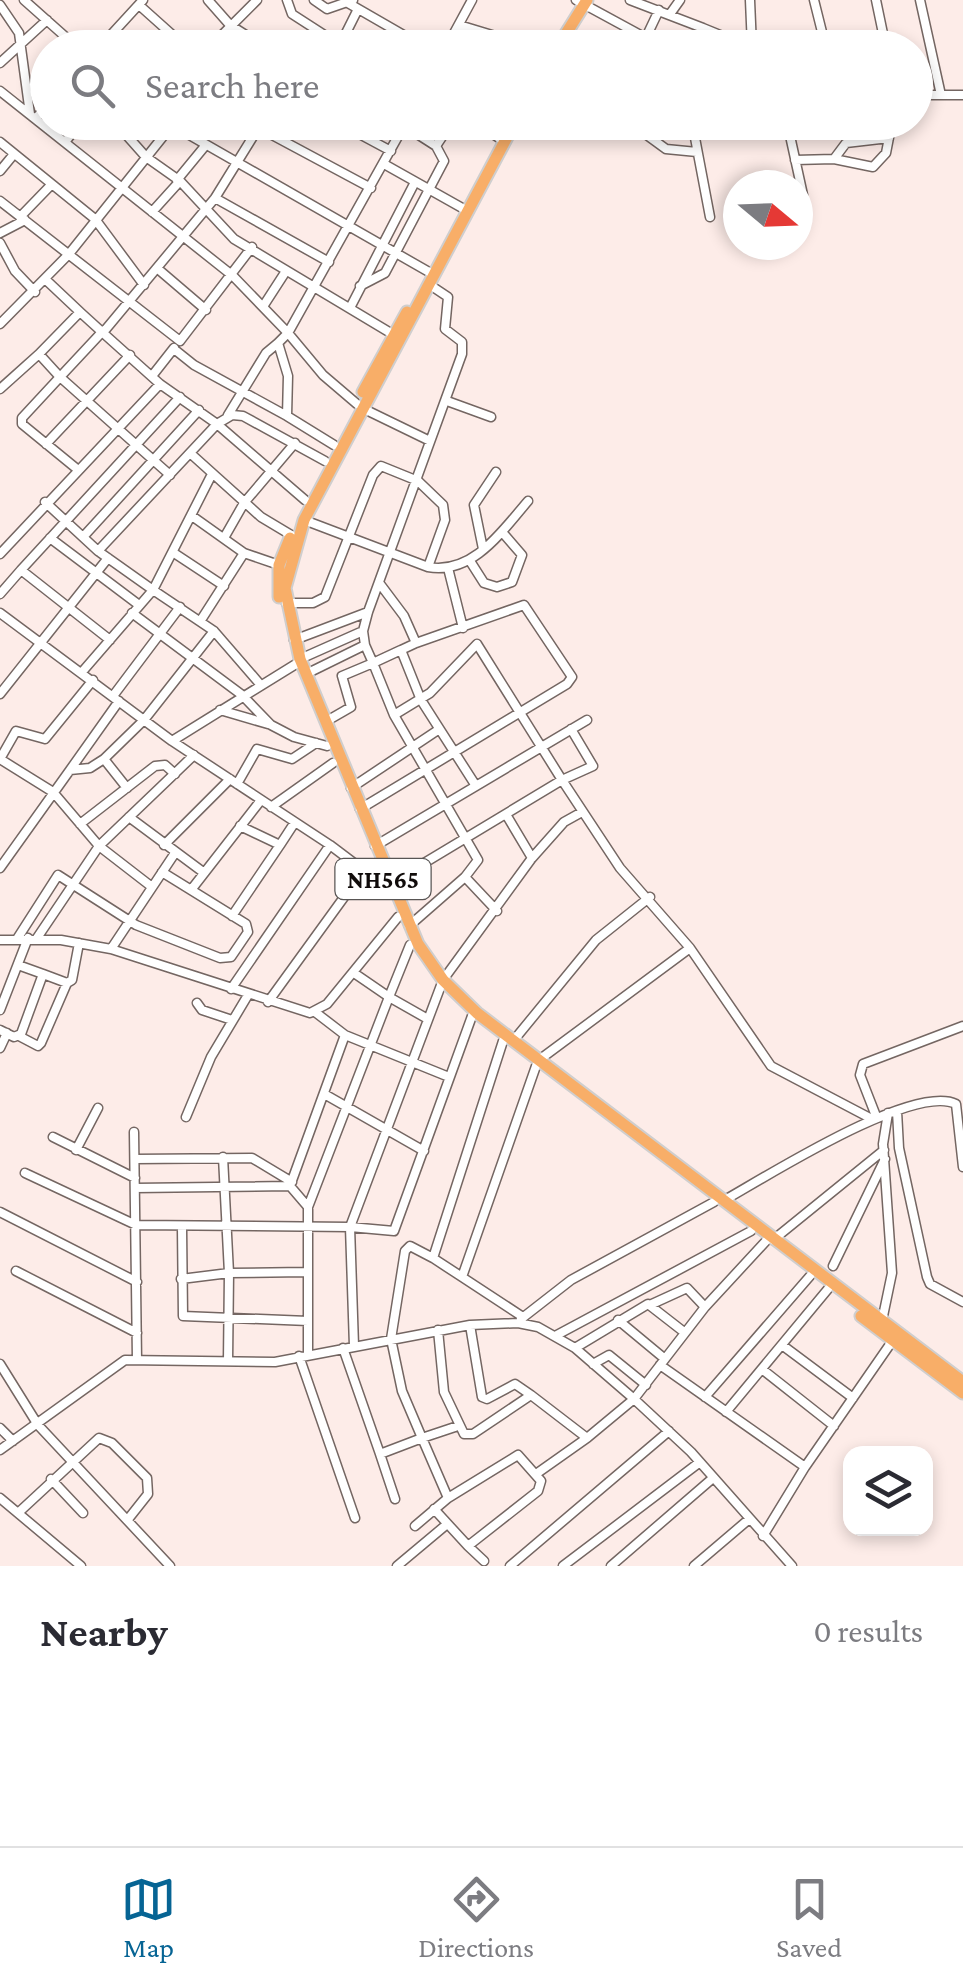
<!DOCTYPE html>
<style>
:root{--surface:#fff;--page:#f7f7f7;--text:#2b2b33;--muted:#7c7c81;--line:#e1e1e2;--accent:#066494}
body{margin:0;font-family:"Crimson Pro",serif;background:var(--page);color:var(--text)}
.controls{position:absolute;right:30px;bottom:30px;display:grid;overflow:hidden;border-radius:20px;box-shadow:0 5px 15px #0003}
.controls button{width:90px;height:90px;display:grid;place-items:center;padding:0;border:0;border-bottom:2px solid var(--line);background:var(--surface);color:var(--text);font:50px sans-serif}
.compass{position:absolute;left:723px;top:170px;width:90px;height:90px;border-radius:50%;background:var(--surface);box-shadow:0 5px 15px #0003;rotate:109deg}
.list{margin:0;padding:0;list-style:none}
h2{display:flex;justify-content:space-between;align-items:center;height:130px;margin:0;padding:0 40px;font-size:42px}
h2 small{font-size:32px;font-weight:400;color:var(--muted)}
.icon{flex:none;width:55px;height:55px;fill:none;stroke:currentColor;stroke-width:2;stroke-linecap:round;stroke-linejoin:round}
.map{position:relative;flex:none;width:963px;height:1566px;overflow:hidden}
.search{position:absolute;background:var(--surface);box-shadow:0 5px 15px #0003;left:30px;right:30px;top:30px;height:110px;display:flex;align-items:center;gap:25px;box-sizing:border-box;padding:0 35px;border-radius:55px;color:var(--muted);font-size:38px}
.sheet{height:280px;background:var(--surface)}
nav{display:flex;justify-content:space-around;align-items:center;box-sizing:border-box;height:140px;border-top:2px solid var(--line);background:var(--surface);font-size:28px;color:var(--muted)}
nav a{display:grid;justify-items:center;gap:5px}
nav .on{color:var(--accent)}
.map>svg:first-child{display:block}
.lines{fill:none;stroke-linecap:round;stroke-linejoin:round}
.minor-casing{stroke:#746662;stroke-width:11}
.highway-casing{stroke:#cfcece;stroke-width:15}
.minor{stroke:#fff;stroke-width:8}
.highway{stroke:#f8ae68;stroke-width:11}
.labels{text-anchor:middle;stroke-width:10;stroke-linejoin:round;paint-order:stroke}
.shield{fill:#fff;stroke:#585554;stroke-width:2.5}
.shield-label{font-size:25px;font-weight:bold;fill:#110c0b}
</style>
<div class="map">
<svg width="963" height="1566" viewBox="0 0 963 1566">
<rect width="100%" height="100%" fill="#fdece8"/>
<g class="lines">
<defs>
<path id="minor" d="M24,0L78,48
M208,0L230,25L266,48
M287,0L292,14L340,45L357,11
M314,0L327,9L353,0
M576,0L646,38
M630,0L703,28
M750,0L752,47
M814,0L826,48
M876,0L886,48
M920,0L941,95
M348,3L426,48
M0,5L19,33L30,114
M139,5L187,48
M670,14L680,0
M459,25L535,48
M563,38L583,48
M99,48L143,0
M209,48L257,0
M446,48L472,0
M641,48L659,10
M695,48L703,28L752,48
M0,63L47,20
M0,91L233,276L288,333L401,131L411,130L436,146L444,161L385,273L360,286
M916,95H963
M36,118L48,105
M125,122L122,130L146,157L180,181L234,239L394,335
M152,122L167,133
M337,122L391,151
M474,122L505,142
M543,122L581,134
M629,122L666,149L697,152
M692,122L710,217
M754,122L772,133H789
M787,122L803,195
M843,122L848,142
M172,125L429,272
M259,128L371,188
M0,142L95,219L144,285
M65,142L81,122
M436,146L452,122
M834,159L846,143L889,138
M795,160L834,159L873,167L886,153L892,122
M384,164L464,209
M0,171L14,154
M177,180L205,146
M215,198L329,262
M0,201L180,341L252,247
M152,212L180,181
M20,217L51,185
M0,233L25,220
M0,243L15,271L35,292
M158,269L206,310
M45,279L80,312
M264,305L286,271
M350,308L415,182
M0,324L69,254L173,124
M174,349L194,365L287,416
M39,354L80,312L102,332L106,329L215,198L262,122
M152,376L174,348
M0,389L39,354L60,377L22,418V424L77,469
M447,401L491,417
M362,408L430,441
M228,415L266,353L278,343
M46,444L130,355
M334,445L287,416L288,376L278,343L288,333L323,375L357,404
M190,453L261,517L291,535
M212,474L153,590L214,631
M170,475L60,377L102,332L160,384L217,424L232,415L243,416L325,461
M45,502L98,551L153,590L82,672
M192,516L244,553L279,565
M304,520L428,567C473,575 502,531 528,501
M83,537L199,410
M50,538L139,605
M224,538L244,503L295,443
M483,549L474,505L496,472
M98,551L217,424L305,500
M174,553L224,586
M0,554L160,384
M470,561L484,583L497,587L512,582L522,555L502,532
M448,568L463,628
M21,570L180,397
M380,584L404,616L416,643L401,650
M0,594L21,570L110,640
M286,603H313L325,597L373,475L381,466L418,481L443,505L445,520L428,567
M0,613L172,741L330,845L387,888
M132,613L242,695L271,725L294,737L327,746
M201,620L244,553
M294,640L368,612
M300,659L363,631
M306,674L365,645L363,631L368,612L462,354V342L445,329L448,297L430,285
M93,680L45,739L16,731L0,759L53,792L99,846L152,887
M0,694L108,558
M113,696L180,607
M220,710L268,724
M394,715L373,663L401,650L421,700L476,786
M325,722L351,707L342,676L373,663L365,645
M172,741L296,664
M70,770L119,701
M237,784L257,749L292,759L316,743
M127,788L104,759L144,720L214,631L259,683
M351,788L438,730
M271,807L333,763
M360,809L567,684L572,677L524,605L416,643
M129,817L203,872
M80,824L155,766L165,765L175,774
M240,826L280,845L295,822
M164,845L230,779
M375,846L587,720
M532,858L564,822L582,812
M0,868L70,770L90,768L104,759
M465,877L478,860L394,715L430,693L477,644L562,780L593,766L571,729
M391,883L562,780L620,868L690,948L539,1060
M191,890L261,800
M232,916L280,845
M409,926L465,877L497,911
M37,938L99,846L194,755
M17,939L58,875L136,925L220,958L231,957L248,932L246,924L162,872
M0,940H61L111,949L310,1013L327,1004L398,917
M690,948L771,1066L870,1118
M111,949L175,853
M354,973L389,997L410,945
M43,974L67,983L72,980L79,943
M231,989L330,845
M268,1002L363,871
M197,1003L202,1010L232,1020
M0,1010L28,938
M315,1012L345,1035
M472,1016L394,1231L350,1227L443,980L532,858L507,816
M0,1030L14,1037L21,1034L43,974L18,965
M19,1036L38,1046L41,1043L67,983
M514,1040L596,940L650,897
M0,1048L7,1033
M326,1095L424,1151
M897,1111L899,1148L927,1277L930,1284L963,1302
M876,1116L860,1075L863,1064L963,1026
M186,1117L211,1057L248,995
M134,1132L137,1360
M53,1137L135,1178
M76,1150L98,1108
M223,1157L229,1273L228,1361
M135,1159L252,1158L292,1182
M25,1173L136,1225L350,1227L354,1346
M290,1186L308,1207
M135,1188L290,1186L345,1035L449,1077
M723,1201C766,1177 913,1083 956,1104L963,1167
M0,1212L137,1282
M182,1228L183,1316L308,1321V1353
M773,1240L884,1150
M433,1258L462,1277
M833,1266L885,1159
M16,1271L137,1333
M181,1279L229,1273L305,1272
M652,1304L687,1288L705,1307
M523,1317L462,1277L536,1066
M521,1319L571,1280L714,1202
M618,1320L665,1359
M308,1321V1207L389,997L426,1018
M882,1321L892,1273L883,1144L888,1113
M470,1325L482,1397L487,1399L515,1384L531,1395
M438,1330L444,1392L464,1434H473L531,1395L587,1438L536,1474
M555,1336L751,1231
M782,1345L853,1398
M343,1348L380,1454L422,1438L448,1498L518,1455L541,1481L538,1491L468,1546L484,1561
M575,1348L648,1304L684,1332
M299,1356L355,1518
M0,1364L38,1425L170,1566
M593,1364L609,1355L646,1385
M660,1365L805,1467L763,1536
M763,1370L834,1426
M705,1397L810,1276
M726,1412L828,1289
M458,1426L422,1438L402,1391L391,1339L405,1251L410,1246L433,1258L503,1041
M0,1428L13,1441
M587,1438L634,1399L691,1452L792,1566
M0,1450L125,1360L275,1362L470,1325L518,1323L538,1327L575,1348L634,1399L705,1307L766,1241
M380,1454L395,1499
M805,1467L893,1340
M51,1479L83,1513
M0,1498L81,1566
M434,1509L468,1546
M18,1513L99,1438L112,1443L147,1478L148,1494L129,1518
M415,1526L448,1498
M397,1566L446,1525
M510,1566L669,1431
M563,1566L700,1462
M611,1566L713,1478
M694,1566L748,1520"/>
<path id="highway" d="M557,48L587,0
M515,122L304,520L285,588L300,659L418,944L443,980L477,1013L963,1382
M363,392L407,312
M279,597V565L290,538
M861,1316L963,1393"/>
</defs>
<use href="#minor" class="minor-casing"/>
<use href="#highway" class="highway-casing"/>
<use href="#minor" class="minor"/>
<use href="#highway" class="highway"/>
</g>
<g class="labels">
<rect class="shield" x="335.5" y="859" width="95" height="40" rx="8"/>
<g class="shield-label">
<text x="383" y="888">NH565</text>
</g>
</g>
</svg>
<div class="controls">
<button><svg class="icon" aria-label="layers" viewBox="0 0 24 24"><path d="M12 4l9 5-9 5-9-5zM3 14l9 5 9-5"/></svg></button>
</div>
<svg class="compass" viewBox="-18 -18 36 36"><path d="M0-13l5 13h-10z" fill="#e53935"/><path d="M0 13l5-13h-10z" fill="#7c7c81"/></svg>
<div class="search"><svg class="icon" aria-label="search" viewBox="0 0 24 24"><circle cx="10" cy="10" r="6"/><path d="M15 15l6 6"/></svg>Search here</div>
</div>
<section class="sheet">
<h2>Nearby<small>0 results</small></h2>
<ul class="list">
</ul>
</section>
<nav>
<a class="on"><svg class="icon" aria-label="map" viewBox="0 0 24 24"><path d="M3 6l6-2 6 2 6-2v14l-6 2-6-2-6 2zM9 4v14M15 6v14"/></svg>Map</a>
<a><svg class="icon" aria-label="directions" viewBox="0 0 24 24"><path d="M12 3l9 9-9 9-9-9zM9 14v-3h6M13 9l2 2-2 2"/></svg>Directions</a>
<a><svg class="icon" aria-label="saved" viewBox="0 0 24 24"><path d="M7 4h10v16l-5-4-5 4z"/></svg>Saved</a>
</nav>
